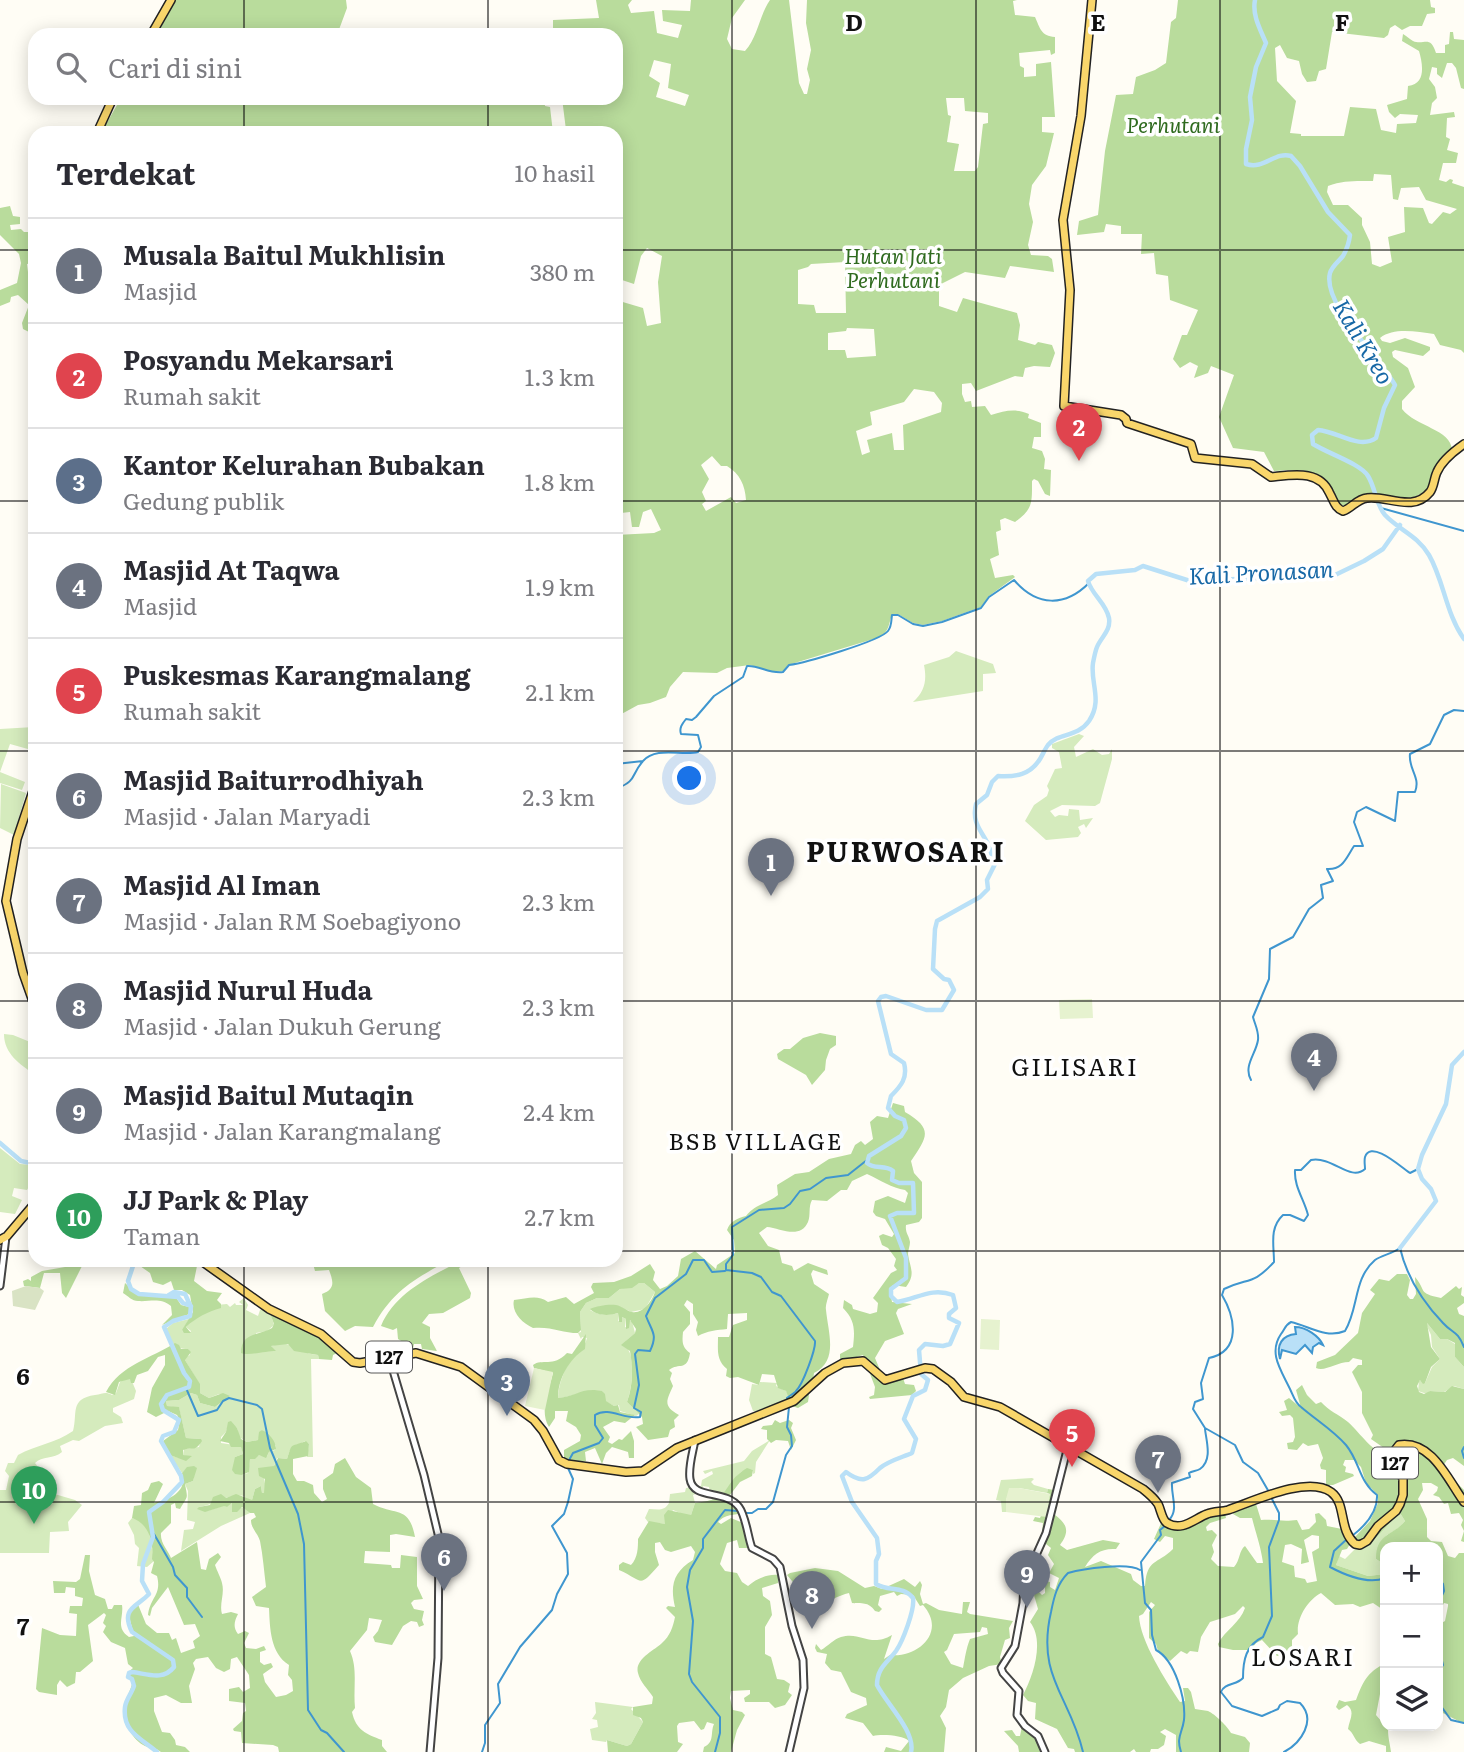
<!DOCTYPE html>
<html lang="id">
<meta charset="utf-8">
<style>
:root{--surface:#fff;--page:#f2f2f3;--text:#2b2b33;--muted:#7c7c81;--line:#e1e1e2;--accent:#c4262e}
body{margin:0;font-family:Literata,serif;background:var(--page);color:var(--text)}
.controls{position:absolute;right:21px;bottom:21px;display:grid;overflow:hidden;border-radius:14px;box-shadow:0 4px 18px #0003}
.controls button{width:63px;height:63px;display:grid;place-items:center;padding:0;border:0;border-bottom:2px solid var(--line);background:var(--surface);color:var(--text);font:35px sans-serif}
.you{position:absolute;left:690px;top:779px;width:24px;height:24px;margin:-18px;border:5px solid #fff;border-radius:50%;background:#1a73e8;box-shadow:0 0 0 10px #1a73e833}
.badge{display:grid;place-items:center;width:46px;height:46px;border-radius:50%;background:var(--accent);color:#fff;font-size:23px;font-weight:700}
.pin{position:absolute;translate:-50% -58px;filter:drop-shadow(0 2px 4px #0008)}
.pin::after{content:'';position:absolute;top:37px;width:24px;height:21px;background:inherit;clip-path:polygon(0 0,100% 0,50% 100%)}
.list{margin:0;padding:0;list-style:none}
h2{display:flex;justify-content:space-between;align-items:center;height:91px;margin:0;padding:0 28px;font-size:30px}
h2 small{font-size:23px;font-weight:400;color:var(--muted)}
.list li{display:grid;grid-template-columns:46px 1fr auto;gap:21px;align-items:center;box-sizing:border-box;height:105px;padding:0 28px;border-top:2px solid var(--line)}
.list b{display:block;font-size:26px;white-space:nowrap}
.list p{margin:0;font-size:23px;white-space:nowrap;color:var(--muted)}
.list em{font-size:23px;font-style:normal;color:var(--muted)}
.icon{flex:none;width:38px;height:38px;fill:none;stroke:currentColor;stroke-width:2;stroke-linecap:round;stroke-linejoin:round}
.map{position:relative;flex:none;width:1464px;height:1752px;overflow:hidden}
.search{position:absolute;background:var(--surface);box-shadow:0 4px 18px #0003;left:28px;top:28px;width:595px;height:77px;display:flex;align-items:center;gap:18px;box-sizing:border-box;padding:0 24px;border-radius:21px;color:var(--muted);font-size:26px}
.panel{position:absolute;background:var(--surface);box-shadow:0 4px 18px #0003;left:28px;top:126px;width:595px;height:1141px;border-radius:21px}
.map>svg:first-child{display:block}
.green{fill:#d5ebbd;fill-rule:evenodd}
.forest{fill:#b9dc9c;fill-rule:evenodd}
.cemetery{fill:#d9e3c4}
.pitch{fill:#e6f2cf}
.water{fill:#b9e0f7;stroke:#3f96cf;stroke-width:2}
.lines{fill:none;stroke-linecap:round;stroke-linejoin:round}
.stream{stroke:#3f96cf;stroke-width:2}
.river{stroke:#b9e0f7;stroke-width:4.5}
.minor-casing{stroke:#444;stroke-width:9}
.major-casing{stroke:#222;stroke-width:10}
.minor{stroke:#fff;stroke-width:5}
.major{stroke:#f9d66b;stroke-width:7}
.grid{fill:none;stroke:#111;stroke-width:2;stroke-opacity:0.55}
.labels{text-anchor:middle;stroke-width:7;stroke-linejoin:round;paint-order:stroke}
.shield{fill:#fff;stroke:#585858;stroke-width:2}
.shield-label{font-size:19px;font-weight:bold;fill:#111}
.park-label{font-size:21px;font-style:italic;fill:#2f6b1f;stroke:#fff}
.water-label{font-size:23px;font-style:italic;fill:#1768a6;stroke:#fff}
.neighbourhood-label{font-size:23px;letter-spacing:2px;fill:#111;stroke:#fff}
.quarter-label{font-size:24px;letter-spacing:2px;fill:#111;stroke:#fff}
.district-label{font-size:28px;font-weight:bold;letter-spacing:2px;fill:#111;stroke:#fff}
.grid-label{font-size:23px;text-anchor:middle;font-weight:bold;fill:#111;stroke:#fff;stroke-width:7;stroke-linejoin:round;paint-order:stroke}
</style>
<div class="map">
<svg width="1464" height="1752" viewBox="0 0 1464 1752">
<rect width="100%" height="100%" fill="#fffdf5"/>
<path class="green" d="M956,651L993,664L996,673L983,674V691L913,702C925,691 927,680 924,665L949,657Z
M35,715V751L10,744L0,772L25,782L22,790L0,783V729L34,727Z
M1079,734L1084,736L1074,747L1076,757L1093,749L1102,755L1109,754L1112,749V759L1100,803L1095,806L1062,805L1050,811L1055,817L1059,815L1068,816L1069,809L1079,810L1080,820L1093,818L1086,828L1084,824L1078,827L1081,833L1078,837L1046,840L1025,821L1034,805L1047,796L1049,790L1047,786L1055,769L1062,768L1059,752L1052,748V744Z
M1,784L26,793L14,835L0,828Z
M4,1034L13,1035L35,1044V1075C20,1064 4,1054 4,1034Z
M0,1148L20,1164L33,1165L35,1185L31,1183L27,1190L14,1188L12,1196L22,1200L15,1214L0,1212Z
M639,1283H644L655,1292L645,1309L631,1312C618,1304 603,1304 590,1310C597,1315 610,1316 618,1313V1321L622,1322V1317L626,1319L625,1327L629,1328V1321H632L635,1333L626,1341C626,1349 630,1350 631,1357C633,1373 632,1387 627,1402L639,1414L636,1416L620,1411L619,1405L614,1406L605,1401L602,1391C585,1388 574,1397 558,1398C558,1386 564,1370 571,1360C578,1351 584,1350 587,1338L582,1337L581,1339L578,1333L581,1332L580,1312L586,1303L597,1298H609L620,1289Z
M244,1298L248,1305L246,1310L258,1316L260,1310L265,1308L270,1311L274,1325L267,1331L256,1333L255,1352C267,1350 274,1342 286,1344C297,1346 303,1354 318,1355L319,1359H311L313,1457H307L309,1444L305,1441C290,1450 293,1442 287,1459L277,1458L274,1466L264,1478L266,1489L265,1493H262L261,1486L255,1489L252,1500H246L244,1496C228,1493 214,1505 199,1507L207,1511L225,1505L226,1507L232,1503V1507L244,1508L250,1513L221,1526L181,1551L184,1530L193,1529L195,1522L187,1520L188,1491L185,1484L193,1481L196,1467L187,1468L182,1473L170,1455L179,1458L186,1456L183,1455L184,1449L199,1447L201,1439L186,1438L179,1408L167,1406L166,1401L179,1400L191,1393L197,1395L200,1403L215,1407L230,1397L219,1394L209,1398L200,1393L197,1380L185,1360V1357L190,1355L188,1349C174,1349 169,1341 166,1329L173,1323L189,1319L182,1331L190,1333L191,1331L186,1327C196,1318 213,1304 227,1304L230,1307L235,1303L236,1305H243L239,1302ZM229,1422L237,1428L239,1437L247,1442L258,1440L262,1430L267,1433L276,1446L275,1450L269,1452L267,1456L259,1455L250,1459L248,1473L242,1475L235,1457L243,1454L241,1446L221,1443V1437L226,1432Z
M1427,1323L1440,1339H1447L1455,1344V1357L1464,1367V1389L1454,1386L1444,1392L1430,1391L1427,1394L1418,1391L1419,1381L1421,1380L1425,1383L1432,1367L1440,1359L1432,1347L1431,1335L1426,1324Z
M125,1379H131L136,1391L134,1399L113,1408V1412L121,1417L123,1423L105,1426L79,1441L73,1440L60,1446L62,1452C54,1459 42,1456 35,1463L41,1471V1480L50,1486L51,1493L75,1500L82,1505L68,1522L69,1531L50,1532L49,1553H0V1490H6L9,1476L5,1471L8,1463H14L18,1455C36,1445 56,1443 73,1431C78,1413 69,1399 95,1395C103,1394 105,1391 112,1395L116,1393L120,1382Z
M760,1382L777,1383L776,1386L786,1391L791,1398L761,1412L753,1411L749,1400L752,1384L759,1385Z
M770,1440L756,1462L755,1473L753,1474V1470C733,1468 736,1486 723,1495C720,1498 716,1498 712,1500L709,1487L703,1486L702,1491L693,1495L695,1503L691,1515L687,1516L673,1510L665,1524L648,1522L645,1518L649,1509C657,1509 664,1512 669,1503L670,1494L685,1492L686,1488L701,1486L702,1480L713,1474L712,1471L705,1474L703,1471L744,1461L752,1451Z
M1032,1478L1034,1479L1031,1482L1034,1485L1048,1489L1047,1493L1019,1488L1006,1499V1512H1002L1001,1501L996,1500L1001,1480Z
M1400,1513L1405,1521C1391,1539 1382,1527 1376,1559L1385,1565V1574L1368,1576L1336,1565L1339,1556L1345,1559L1357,1547L1368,1545L1379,1531Z
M132,1518L142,1521L149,1532L154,1561L147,1567L137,1566L139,1548L135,1544L134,1535L128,1523Z
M595,1702L633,1707L631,1709L643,1722L631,1744L627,1746L607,1740L606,1742L592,1740L590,1729L598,1727L597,1720L592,1719L596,1713Z"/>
<path class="forest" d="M175,0H346L347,8L337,35H157Z
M596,0H632L628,5L631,13L654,11L657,33L678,38L682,25L663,21L662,10L690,11L691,0H745L732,18L727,39L732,49L745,51C758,37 759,16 770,0H789L799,83L804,94H807L810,80L807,69L811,50L806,23L807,0H1017L1013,1L1015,15L1035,17C1040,28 1041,36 1055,37V53L1051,55L1050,50L1019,53L1020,66L1024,68V77L1036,76V64L1051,62L1055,117H1042V132L1054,133L1046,166L1032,185L1029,204L1033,222L1028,245L1031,255L1048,256L1052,259L1054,272L1010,266L1005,278L965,272L939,285V306L957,312L963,298L1017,313L1020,325L1018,340L1035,345L1038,342L1052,345L1055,353L1050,367L1034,366L1025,368L1023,377L1015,376L976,391L971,383L962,384V394L965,402L971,401L972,407L985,406L991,415C1005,411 1015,408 1029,414L1028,418L1041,423V437H1034L1032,448L1042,451L1045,459L1044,469L1051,470L1050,496L1045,494L1038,481L1034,479L1032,481C1032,503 1033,509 1015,522L1005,518L1000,520L1001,530L996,532L999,555L990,559L995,578L1013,575L1015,577L989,596L981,607L942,621L923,625L913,623L898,614L892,615C888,625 890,630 880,637L788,665L783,671L771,672L750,665L727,668L717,673L683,672L670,687L666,697L650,703L638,705L616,717V535L654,533L661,530L651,509L643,512L639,527H632L630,512L621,513L620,524L616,528V300L643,308L647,326L661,323L658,282L662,256L647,248L641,256L634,284L616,278V133H567L566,130L562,98H616V35H553V20L599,18ZM654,60L671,64L668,88L689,95L685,106L656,97L660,83L649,76ZM946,98H964L965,111L988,113V123L983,124L978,167L975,171H954L959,144L947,142L951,116L948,115ZM845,262L846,313H816L814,305L798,304V270L808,267L811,264ZM847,328L874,329L876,356L847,358L845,350H828V333L846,331ZM914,389L934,392L942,403L941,412L903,425L904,450H894L892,433L867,440L870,452L862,455L856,431L872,425L870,412L904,402ZM712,456L721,466H727C740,474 745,485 746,500L736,503L731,497L706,511L702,504L706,501L702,492L709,479L701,465Z
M1178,0H1430L1431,7L1435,8V13L1427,14L1422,26H1410L1402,30L1395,25L1390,28L1388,35L1384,38L1332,32L1326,69L1319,71L1316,81L1307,82L1302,74L1299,61L1287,58L1280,45L1275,48L1277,81L1296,101L1290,133L1301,134V136H1344L1350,107L1376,109L1381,130L1396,133L1397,124L1416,123L1418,115L1400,114L1395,118L1389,112L1387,105L1407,99L1408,86C1426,84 1423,65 1419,51L1402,41L1403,34C1407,36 1409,39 1413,41C1424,46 1430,34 1436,53H1445V45L1449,44L1450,32H1453L1454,39L1464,40V89L1461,88L1456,68L1452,63H1447L1442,78L1437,74V68L1432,67L1429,79L1435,87L1437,98L1432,103L1430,115L1454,112L1455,117L1447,118L1446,137L1450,139L1447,150L1458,153L1456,163H1443L1439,180L1446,182L1450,179L1453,180L1452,183L1464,187V353L1461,350L1440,345L1434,334C1417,332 1394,327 1380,338L1382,341L1390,343L1405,338L1430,347V350L1423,356L1395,350L1392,352L1393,357L1408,368L1415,387L1402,401V409C1416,427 1451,429 1452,450C1441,458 1439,464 1434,477C1422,509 1389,496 1361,495L1348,507L1339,504C1329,469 1306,468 1274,471L1264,452L1233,448L1219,417L1234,375L1211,366L1208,373L1194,378L1198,366L1190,362L1180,368L1173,359L1182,335H1187L1198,310L1170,300L1168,276L1156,274L1154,253L1141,254L1142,234H1121V226L1106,224L1104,232L1077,235L1079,221L1098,215L1105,151L1116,95L1133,94L1136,77L1155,70L1166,63L1171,22L1176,18ZM1374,174L1391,175L1393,199L1398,200L1401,188L1419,187L1426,200L1457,209L1450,214L1443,212L1432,224L1429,223L1423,208L1404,207L1405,232L1388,237L1392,262L1380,267L1372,264L1370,242L1362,225V218L1348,205H1333L1327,192L1328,186C1344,180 1357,181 1373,181Z
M121,98H544L545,106L550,107L553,133H101Z
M10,206L13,216L20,217V224L10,225L11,230L21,229L24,232H31L35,237V246L33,247L35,254L34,263L27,264L28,272L35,273V330L29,332L23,329L22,323L29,305L18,295L11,297L10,302L0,306V290L17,283L21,263L19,254L0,235V208Z
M820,1033L836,1036V1045L830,1049L826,1060L825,1070L812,1085L806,1075L778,1059L777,1054L784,1049H790L803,1038Z
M893,1103L904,1106L905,1112C934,1129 927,1137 911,1161L914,1173L922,1182V1218L919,1222L906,1225C905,1233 909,1235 910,1242C910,1246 908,1250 908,1254C910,1268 916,1274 906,1287L893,1285L890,1290L892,1302L912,1304L898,1309L896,1313L904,1334L885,1341L875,1358L885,1382L903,1378L905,1384L914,1385L916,1391L912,1395L870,1399L869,1397L874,1395L875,1387L863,1355L840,1362V1354L853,1347C855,1330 855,1320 843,1308L844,1300L852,1305L853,1309L870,1314L877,1312L878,1303L873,1298L891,1273L897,1270L894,1266L896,1259L888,1248L882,1245L879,1236L883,1234L892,1237L894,1234L885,1219L876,1216L873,1212L875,1201L888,1196L905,1203L908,1193L905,1190C892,1188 880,1180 867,1174L852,1181L847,1190H841L827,1201L812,1200C808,1207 811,1215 808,1222C800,1240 780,1228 767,1227L759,1233L768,1246L779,1250L782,1263L792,1266L794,1271L808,1263L827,1270L828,1275L813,1270L811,1274L814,1284L829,1294C828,1299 825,1305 826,1310C828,1332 839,1361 814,1373L813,1381L806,1388L809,1395L808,1402L798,1408L792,1406L786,1391L778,1388L774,1375L762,1374L759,1385L738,1377L730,1378L726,1376L727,1369C716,1360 718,1350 718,1337H729L733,1325L747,1320V1313L728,1314L727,1329C717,1330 707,1331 698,1336L696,1330L698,1322L693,1314V1304L687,1300L684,1305L690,1312V1324L683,1332C682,1342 682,1347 690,1353C687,1372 679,1362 669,1370L672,1373L670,1379L673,1386C667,1400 662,1406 679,1415L674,1420L675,1427L670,1430L668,1437L648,1440L636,1427L643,1424L642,1417L627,1402C633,1386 633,1369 630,1351L621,1345L635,1333L636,1329L630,1320L629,1328L626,1329V1319L622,1317V1322H619L618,1313C609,1316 597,1316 590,1309C597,1306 608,1304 616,1305C622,1306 627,1311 632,1312C643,1314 652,1301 655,1292L644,1283H639L632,1288L620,1289L609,1298H597L586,1303L580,1312L581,1330L578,1333C563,1333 550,1326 533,1328C522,1323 511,1312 514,1300C527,1299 537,1294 548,1302L566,1297L574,1304L594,1293L591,1287L593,1283L614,1282L631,1276L650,1264L655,1272L653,1280L660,1289L667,1286L678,1276L681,1259L695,1251L716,1269L717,1265L735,1253L734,1240L727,1230C730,1221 738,1218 746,1216C754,1205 768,1203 778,1195L777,1185L795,1174L809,1172L829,1159L851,1154L855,1145L861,1141L865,1145L873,1139L870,1122L877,1116L888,1118Z
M137,1260H167L173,1262L180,1260L186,1266L194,1263L197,1266L194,1281L207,1291L222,1293L217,1300L221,1304V1308C207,1312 197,1317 186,1327L191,1333H184L182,1330L193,1312L190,1295L182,1290H174L171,1281L163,1285L153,1282L150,1273L140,1266L136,1267Z
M312,1260H449C415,1279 392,1291 373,1327L355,1326L345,1331L325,1311L322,1294C336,1289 333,1281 329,1270L315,1271Z
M462,1260H472L459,1268L471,1293L470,1298L443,1313L429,1314L422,1323L430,1327V1338L437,1351L422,1349L421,1344H414L413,1349L405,1348L403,1342L398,1339L397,1328L393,1330L381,1326C395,1292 432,1276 462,1260Z
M78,1261L83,1264L66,1298L62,1293L60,1273H44L40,1288L24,1286L23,1281L28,1279L31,1281V1277L42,1271L65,1267Z
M1397,1274H1407L1410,1280L1407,1295L1410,1299H1413L1416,1294L1415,1277C1427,1291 1417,1293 1441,1298L1456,1286L1459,1289L1462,1287L1461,1295L1464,1297V1303L1457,1308L1459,1314L1464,1316V1367L1455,1357V1343L1447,1339H1440L1427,1323L1431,1347L1440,1359L1431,1367L1425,1383L1423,1384L1420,1380L1417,1386L1419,1392L1424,1394L1430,1391L1445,1392L1452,1386L1464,1389V1466L1453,1458L1447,1460L1443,1466L1450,1484L1456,1482L1464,1490V1542L1461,1541L1464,1531L1461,1525L1463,1520L1459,1513L1451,1514L1448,1503L1444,1504L1439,1497L1433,1495L1437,1491L1438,1487L1431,1483H1422L1423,1490L1418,1499L1427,1519V1537L1431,1541L1442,1542L1448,1556L1455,1558L1459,1553H1464V1724L1441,1712L1438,1717L1440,1667L1438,1625L1445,1621L1448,1606V1604L1444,1603L1438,1615V1547H1385V1565L1376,1559C1376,1533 1393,1536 1405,1521L1400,1513C1387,1523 1375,1543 1361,1548L1355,1541V1537L1370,1521L1378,1503V1495L1366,1483L1361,1467L1354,1460H1345L1343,1465L1346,1467L1345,1472L1353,1474L1354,1476L1333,1485H1326V1470L1321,1469L1320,1465L1323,1458L1318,1444L1308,1446L1303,1443L1297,1450L1288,1449L1287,1443L1293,1442L1295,1437L1293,1418L1290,1415L1282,1416L1279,1412L1287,1410L1284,1401L1289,1398L1301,1408L1296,1390L1302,1385L1307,1395L1316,1404L1321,1402C1329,1411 1338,1414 1348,1422C1361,1434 1373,1453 1391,1458L1394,1455L1371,1439L1373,1435L1362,1413V1392L1352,1372L1358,1365H1362V1360L1353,1358L1349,1362C1337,1362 1325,1372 1316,1368L1317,1362L1335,1355L1358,1333L1362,1313L1375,1294L1370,1290L1379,1279L1389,1281Z
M125,1283L137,1294L168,1298L175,1296L181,1305L189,1307V1314L162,1325L172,1315L171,1306C160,1297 150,1302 138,1301C132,1301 128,1296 123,1293Z
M270,1313L314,1331L337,1353L333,1355L332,1360L319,1359L318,1355L294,1351L288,1344L271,1346L276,1351C266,1351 248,1356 241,1353C241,1332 258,1336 272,1328L274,1324Z
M586,1334L585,1349C569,1359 558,1379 558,1398C576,1397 581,1387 602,1391L605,1394L606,1401L614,1406L618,1405L620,1412L635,1415L625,1423L614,1421L603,1427L610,1437L608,1442L612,1444L619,1439L622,1440L631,1431L634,1441V1458H629L628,1452L612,1447L606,1453L602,1464L595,1448L585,1452L586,1461L567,1462L564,1458V1450L580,1441L581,1435L576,1427L566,1421L568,1411H555V1418L549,1427C539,1411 549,1390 553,1373L534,1368L533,1365C542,1358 553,1368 567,1353L572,1354Z
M175,1343L179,1345L181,1349H188L191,1352L185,1360L200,1384V1393L209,1398L223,1393L230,1396L215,1407L200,1403L197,1395L191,1393L179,1400L166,1401L167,1406L179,1407L186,1438L201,1439L202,1441C194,1453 194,1446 183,1450V1455L192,1456L186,1461L170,1455L163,1441L178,1430L180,1420L177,1415L168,1411L156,1417L147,1412L152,1388L165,1365V1355L158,1357L148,1371L137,1375L134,1383H131L130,1379L119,1382L115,1395L106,1392C120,1365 152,1358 175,1343Z
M775,1420L780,1423L789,1420L793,1423L791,1428L796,1440L791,1450L788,1441L776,1440L771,1443L767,1439V1430L761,1429L763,1426L772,1425Z
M231,1421L237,1428L241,1439L247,1442L258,1440L259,1432L262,1430C269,1433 276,1441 276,1449L269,1452L266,1458L259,1455L255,1459H250L249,1472L242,1475L235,1474L232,1470L235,1457L243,1454L241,1447H231L229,1443L220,1441L226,1432L228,1422Z
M306,1441L309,1444L308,1456L293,1459V1474L297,1481H304L313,1485L314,1493L322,1502L327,1499L323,1489V1480L333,1473L335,1464L345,1458L356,1477L371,1488L373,1504C396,1516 409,1505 415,1537L396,1534L390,1535V1552L365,1551L364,1563L391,1565L392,1568H400L401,1555L417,1557V1586L423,1599L414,1600L411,1603L414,1609L424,1611L422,1620L424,1625L419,1627L417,1622L411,1621L403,1626L392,1645L375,1642L373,1637L378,1631L382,1620L369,1618L367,1630L350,1651C358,1669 353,1687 355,1708L352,1712C356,1730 366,1734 382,1740V1746L387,1752H279L278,1747L273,1745L242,1743L241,1732L234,1731L233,1729L242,1721L243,1713L246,1711L245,1703L229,1701V1689L239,1687L243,1692L250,1688L249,1675L237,1657L231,1659L230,1669L224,1672L216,1668L208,1657L196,1659L193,1663L195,1669L189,1686L192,1703H181L166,1695L154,1698V1711L162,1732L170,1733L175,1740L176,1745L185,1747L190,1752H161C155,1747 151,1748 145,1746C132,1740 122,1720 124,1706C125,1699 130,1692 132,1684L127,1673L133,1668L128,1664L125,1648L111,1642L103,1632L106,1626L103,1623L106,1615L104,1613L88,1625L93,1661L80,1672H76L75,1683L67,1687L60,1680L57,1685V1695L39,1692L36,1689L42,1628L60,1635L76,1636L77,1614L69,1613L70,1606H82L83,1598L75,1596V1588L66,1587L65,1593H54L53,1581L76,1582L80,1579L85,1555H90L89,1571L95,1595L105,1599L108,1609H112L114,1605H122C124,1617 115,1628 129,1637L134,1636C132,1622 124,1615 137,1602L146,1624L157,1633H169L172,1640L176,1638L181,1653L195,1648L193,1641L200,1636L195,1624L184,1625L168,1587L152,1608L150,1616L148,1615C150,1597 162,1595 157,1576L151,1573L154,1562L152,1559C154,1541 148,1523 132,1518L134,1506L141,1505L142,1493L148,1490L151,1483L159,1481L163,1484L154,1503C169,1500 188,1492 182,1473L187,1467L194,1466L197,1468L193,1481L185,1484C188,1500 188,1495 180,1509L176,1508L175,1503L171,1505V1523L161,1533C160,1543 168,1550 171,1558L197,1542L201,1569L206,1570L209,1559L218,1553L221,1557L215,1565C217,1571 221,1578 222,1583C225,1594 219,1604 222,1614L231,1612L238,1614C234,1622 233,1627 238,1634L245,1631L249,1633L244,1643L246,1648L256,1649L264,1646L266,1650L260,1652V1662L264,1665L271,1663L273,1667L263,1674L265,1682L276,1697L286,1695L293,1691L292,1680L288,1675L289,1665C270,1653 270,1628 269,1608L256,1606L252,1597L266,1587C264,1571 263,1556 260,1541C258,1533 251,1529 251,1520L256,1517L254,1513H250L242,1507L237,1512H232V1503L227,1507L224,1506L205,1512L197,1509L199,1507L210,1505L213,1497L221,1494L226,1498L236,1494L252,1500L255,1489L261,1486L262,1493H264L265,1479L259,1476L258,1468L274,1466L278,1458L287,1459C293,1442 288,1448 306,1441Z
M747,1468L753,1470L752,1476L740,1482L730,1495L745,1511C736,1517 727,1512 718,1522L721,1524L731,1518L743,1523L748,1535V1548H739L737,1540L727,1543L720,1564L725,1571L737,1573L742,1582L748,1586C756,1579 767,1574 778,1575V1583L762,1588L763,1596L770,1601L772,1615L765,1627V1654L771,1657L777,1679L784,1680L790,1684L788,1692L792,1695L785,1705L775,1708L769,1702H745L744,1698L750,1694V1690L731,1691L730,1698L733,1710L742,1712L745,1715L737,1730L731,1752H703L704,1747C715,1742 710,1733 714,1724L707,1722L704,1729L701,1730L694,1721L679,1723L677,1726L678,1742L683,1744L677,1752H608L607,1740L627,1746L631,1744L643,1722L641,1718L633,1715V1707L652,1704L653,1697C648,1689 640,1682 638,1673C634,1659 655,1650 662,1643C670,1636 673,1627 675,1617L666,1608L668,1606L675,1607C670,1586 673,1572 693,1560L695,1552L691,1546L671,1552L665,1550L660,1542L655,1543V1552L659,1565C638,1589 644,1581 619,1570V1565L623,1562L631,1565C638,1558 638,1547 638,1539L649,1521L665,1524L664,1515L668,1510L691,1515L695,1503C735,1499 720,1484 747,1468Z
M1048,1489L1054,1490L1051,1512C1065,1522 1072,1529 1060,1545L1067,1550L1103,1540L1120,1543L1116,1549C1101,1548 1093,1554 1085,1567L1101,1561L1131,1574L1133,1580L1141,1586H1145C1147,1558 1157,1565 1173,1549V1538L1165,1536L1160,1542L1154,1539L1162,1521L1183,1528H1189L1209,1516L1225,1514L1226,1518L1210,1523L1206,1527L1207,1531L1212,1530L1217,1535L1212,1545L1214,1552L1211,1559L1218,1566L1234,1567C1240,1561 1239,1550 1245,1546L1257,1563H1263C1261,1547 1256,1534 1252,1518H1240L1233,1514L1234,1511L1256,1504L1261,1520C1276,1519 1281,1522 1297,1520L1302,1530L1309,1529L1316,1522L1315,1514L1319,1513L1326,1520L1327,1526L1342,1529L1350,1544L1347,1549L1342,1550L1336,1565L1368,1576L1385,1574V1611L1373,1603L1360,1607L1353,1604L1335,1605L1321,1593C1308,1600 1296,1618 1298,1634L1292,1640V1647L1289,1653L1277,1656L1262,1640L1256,1643L1251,1650H1233L1219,1647L1218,1644C1225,1630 1240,1623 1245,1608L1243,1606L1235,1614L1210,1622L1201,1637L1198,1652L1190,1651L1187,1654L1181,1651L1170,1661L1158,1651L1156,1644L1149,1638V1612L1155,1605L1151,1602L1143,1614L1139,1616C1140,1641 1166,1681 1180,1702L1185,1701L1183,1688H1188L1191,1692L1195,1709C1199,1710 1204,1710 1208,1711C1215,1714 1228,1727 1231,1733L1245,1737L1250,1743L1249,1752H1176V1735L1165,1729L1160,1732L1166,1736L1164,1745L1158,1749H1151L1150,1752H1136L1134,1749L1130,1752H1075L1074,1749L1068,1748L1057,1729L1035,1719L1036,1703L1028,1701L1023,1695C1033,1676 1045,1641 1030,1622L1038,1609L1034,1595L1038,1591L1042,1595L1045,1593V1581L1050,1582V1587L1055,1590L1059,1578L1049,1573L1054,1564L1048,1555L1051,1548L1041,1540L1043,1523L1033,1521L1035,1517L1040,1518L1050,1494L1047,1493ZM1312,1535L1319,1536V1548L1312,1552L1317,1581L1307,1583L1305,1579L1295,1577L1294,1566L1282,1562L1285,1545L1291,1544L1302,1549L1301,1564L1309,1562L1304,1540Z
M815,1568L838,1571L865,1588L874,1586L882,1589L904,1579L915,1587L920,1581L922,1585L920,1594L923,1604L926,1603L939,1610L962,1614L963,1602H970L967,1612L970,1614L1013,1621L1009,1628L1010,1638L1005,1640L1000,1657L1002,1664L989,1666L963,1678L949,1690L946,1707L940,1716L946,1728L944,1752H884L886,1747L901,1751L909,1741C903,1735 881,1734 873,1736L863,1723L845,1718L847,1714L867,1705L866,1698L851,1692L841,1672L831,1670L825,1663L827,1654L817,1652L815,1648L816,1644L821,1650C828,1646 834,1639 841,1637C861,1631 870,1648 892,1635L884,1659L890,1655C918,1658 947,1632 923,1605L920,1606L913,1595L901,1594L897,1596L894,1592L880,1596L878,1605L882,1609L879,1612L875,1611C868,1601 862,1604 852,1603L849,1593C835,1596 820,1609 807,1599L804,1587H797L787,1575L790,1573ZM982,1627L987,1628L988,1634L970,1639C966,1649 965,1658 963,1668L951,1664L944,1652L947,1650L954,1634L980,1632Z
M1385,1663V1687L1380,1694L1376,1715L1388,1729C1388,1738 1390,1744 1391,1752H1386V1746L1369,1741L1360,1744C1354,1740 1354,1733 1348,1729C1349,1720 1356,1712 1347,1705L1339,1710L1336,1707L1339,1700L1345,1702L1356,1700C1364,1680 1366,1674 1385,1663Z
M1022,1726L1037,1738L1044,1752H1019L1018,1746L1004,1731L1012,1730L1016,1736H1020Z"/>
<path class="cemetery" d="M26,1286L40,1288L44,1291L35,1310L13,1306L12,1291Z"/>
<path class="pitch" d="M1092,999L1093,1018L1060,1019L1059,1000Z
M981,1319L1000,1320L999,1350L980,1349Z
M534,1368L553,1372L545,1410L525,1406Z
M1009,1488H1019L1050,1494L1047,1517L1006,1512V1499Z"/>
<path class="water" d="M1295,1327C1306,1327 1319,1336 1323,1345L1319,1343L1313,1347L1312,1353L1305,1345L1296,1354L1282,1350L1280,1359C1276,1345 1282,1335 1296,1334Z"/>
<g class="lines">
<path class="stream" d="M1381,508L1464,531
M616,764L643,761
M616,789C638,780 630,776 643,761C656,746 682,756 698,752L701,747L698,735L681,734C679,728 682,724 686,719L692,720L696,717L714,696L743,677L747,666C759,665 769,674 783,672L789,665C805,663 880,641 888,631C892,626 891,621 892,615H898L913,624L923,626L942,622L981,608L989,597L1014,580C1037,607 1065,607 1089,583
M1251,1080C1243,1066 1256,1054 1258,1040C1259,1031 1255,1025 1253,1017L1269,979L1270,949L1293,937L1309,909L1323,898L1321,885L1333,881L1327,869C1343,870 1346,858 1354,846H1363L1354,822L1357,812L1366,807L1395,821L1398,792H1415C1421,777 1408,769 1410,754L1430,744L1444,715L1454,710L1464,711
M186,1388L198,1416L217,1410L223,1401L229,1398L257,1405L262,1409L270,1448L298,1514L304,1544L308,1710L321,1730L327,1733L344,1752
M788,1401L787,1398C788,1397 796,1392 796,1391C803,1384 816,1349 815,1341L781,1296L772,1292L761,1277L752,1273L726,1270V1264L733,1255L732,1227L759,1210L784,1208L790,1204L800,1191L810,1189L826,1178L848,1175L867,1160
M1464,1447L1462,1451L1464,1458
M568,1462L573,1453L599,1443L603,1438L595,1425V1415C609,1406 624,1420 640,1417L641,1412L634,1408L639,1385L635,1354L638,1350L650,1351C658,1334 652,1332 646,1316L655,1298L686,1274L693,1260H704L712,1272L725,1271
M1269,1492L1258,1473L1243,1462L1235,1445L1205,1428L1193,1409L1195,1402L1203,1399L1201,1383L1209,1358C1242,1351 1235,1317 1222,1295L1224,1289C1249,1277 1252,1286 1274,1262C1274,1245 1269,1228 1283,1215H1290L1304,1221L1308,1215C1304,1199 1294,1187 1295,1170H1301L1311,1160C1333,1156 1350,1182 1365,1169C1365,1165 1364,1161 1365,1157C1371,1139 1402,1168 1410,1173L1418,1169
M1271,1497L1279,1513V1520L1269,1547L1272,1616L1263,1637C1246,1645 1243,1660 1243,1678C1237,1685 1224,1683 1221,1692L1232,1706L1262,1716L1278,1709L1280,1705L1287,1701L1300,1703C1317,1720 1301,1743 1284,1752
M744,1513H752L758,1509H766L773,1502L786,1455L792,1446L791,1435L787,1427L789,1407
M1169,1520C1179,1510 1171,1496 1172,1483L1190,1477L1189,1473C1192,1471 1197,1471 1200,1469C1213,1460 1206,1440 1205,1429
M1166,1525L1160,1530L1161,1535L1141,1562L1145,1603L1151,1610L1152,1635L1156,1650C1175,1660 1186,1699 1184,1720C1182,1734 1176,1737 1181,1752
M154,1534L173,1567L175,1575L187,1588V1597L202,1617
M1352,1536C1365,1526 1378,1512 1377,1495C1359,1482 1360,1462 1346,1445C1333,1430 1316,1420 1301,1407C1295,1403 1293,1395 1290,1389C1281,1370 1268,1353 1281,1334C1285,1329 1285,1325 1291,1322C1309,1326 1326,1339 1345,1331C1359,1308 1353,1279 1375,1260C1382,1255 1392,1254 1400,1248C1407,1278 1422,1301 1443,1323C1453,1334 1457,1330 1464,1347
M1347,1539L1334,1551L1330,1567C1345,1575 1367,1585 1385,1578
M1438,1578L1443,1584L1444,1591L1438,1604
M1438,1645L1443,1665L1438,1673
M1438,1702L1451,1720L1464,1723
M482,1752L485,1743V1725L500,1703L498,1684L520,1647L552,1610L557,1594L568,1574L567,1553L552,1526L564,1514L568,1502L573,1479L568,1468
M715,1752L720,1733V1717L692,1682L689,1674L693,1621L687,1587L690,1570L703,1548V1539L725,1510L738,1511
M1083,1752C1070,1696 1036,1677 1051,1612C1054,1597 1057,1584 1068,1573C1082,1569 1128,1562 1140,1570"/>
<path class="river" d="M1255,0C1252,15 1260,29 1266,43L1256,67L1250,97L1252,120L1246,149V164C1264,170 1275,151 1291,156L1300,166L1328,212L1350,235C1349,243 1347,249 1343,256C1339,261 1332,266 1330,273C1322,304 1380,358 1395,385L1384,408L1376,438C1359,450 1337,431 1318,430L1312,435L1313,444C1327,453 1361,464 1368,476C1376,489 1375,503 1385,515C1399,530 1417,535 1429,555C1444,581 1446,614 1464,639
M0,1143L21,1161L35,1164
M1400,1248L1436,1201L1431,1189L1422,1179L1418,1169L1422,1155L1446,1104L1452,1065L1464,1052
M135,1260L128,1281L131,1289L139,1294L178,1297L183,1303L191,1306L190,1316L173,1321L164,1327L184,1373L190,1381L189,1387L167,1395L161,1404L163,1410L179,1420L174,1432L163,1436L161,1441L181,1476L182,1482L163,1502L149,1512L153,1537L143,1564L142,1581L149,1594C137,1607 120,1608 132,1632L173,1660L174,1667C163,1681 148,1674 132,1672L129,1673L128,1677L132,1679L134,1686C132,1693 126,1699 125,1707C122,1732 142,1739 157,1752
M169,1295L174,1292L185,1294L190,1305
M911,1752C916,1732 886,1703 877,1685C877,1668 887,1663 896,1651C903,1641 915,1609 913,1598C902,1585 889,1592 876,1584V1561L879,1554L877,1538L852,1502L842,1476L846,1472C862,1484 868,1480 880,1468C888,1461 903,1457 912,1453L916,1439L904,1419L913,1396L925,1390L928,1380L921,1374L919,1350L925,1344L943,1346L950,1344L959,1323L949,1318V1314L956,1308L953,1295C931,1287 917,1299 897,1302L891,1296V1289L906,1278V1258L890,1216L897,1213H914L913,1183H899L892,1180L893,1171C885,1164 874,1170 867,1163L869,1156L901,1136L906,1128L904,1120L895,1116L888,1108L891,1096C901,1086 908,1078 904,1063L891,1054L878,1001L881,997L886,996L926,1010H942L954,990L949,980L944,979L933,969L935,929L937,921L980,897L988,889L987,880L995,864C992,857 990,849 987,842C979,828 972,821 976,804L987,795L992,782L998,776C1016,777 1030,775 1040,759C1043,754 1045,749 1048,745C1059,732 1077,738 1089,721C1103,700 1090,683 1093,663C1094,658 1095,652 1097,647C1101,637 1111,631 1109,618C1106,603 1092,595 1088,581L1096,574L1135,570L1143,566L1190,581L1335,575L1364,561L1383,549L1400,525"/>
<defs>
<path id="minor" d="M0,1286L6,1237
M389,1357L424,1475L439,1538L438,1658L430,1752
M695,1440C693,1452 688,1467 690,1479C693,1500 725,1489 739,1507C746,1516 748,1538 752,1548L773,1559L780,1567L792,1626L803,1660L804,1688L789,1752
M1045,1752L1038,1736L1025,1726L1017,1715L1019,1691L1003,1673L1001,1668L1015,1646L1023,1603L1024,1582L1046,1533L1068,1446"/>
<path id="major" d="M1092,0L1081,116L1063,220L1070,290L1064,406L1121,415L1126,419L1127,423L1191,444L1195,458L1252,464L1271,477C1292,475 1320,469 1330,494C1334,501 1335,508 1343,511C1352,508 1357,499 1367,498C1387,495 1413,513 1430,492C1434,487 1434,478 1437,472C1442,460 1454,451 1464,444
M151,35L171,0
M97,133L113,98
M35,785L17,839L6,901L23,973L35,1007
M0,1240L7,1236L35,1203
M200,1260L269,1309L321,1334L353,1362L360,1363L416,1353L461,1367L534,1420L543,1431L559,1460L567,1464L626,1472L643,1471L677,1448L794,1401L825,1373L843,1363L863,1361L885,1380L925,1368L933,1369L951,1382L964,1397L1000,1407L1143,1489C1148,1493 1154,1498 1158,1504C1161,1510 1162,1520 1167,1523C1182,1532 1194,1519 1207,1514C1214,1511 1221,1512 1228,1510C1252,1502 1307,1475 1331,1492C1347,1504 1338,1529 1355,1544L1360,1545L1367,1541L1378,1526L1396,1511L1400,1504L1403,1495V1479L1392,1454L1399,1445C1432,1440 1448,1480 1464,1502"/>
</defs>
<use href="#minor" class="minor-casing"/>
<use href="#major" class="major-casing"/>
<use href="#minor" class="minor"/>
<use href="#major" class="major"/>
</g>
<path class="grid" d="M244,0V35M488,0V35M732,0V1752M976,0V1752M1220,0V1752M244,98V133M488,98V133M0,250H35M616,250H1464M0,501H35M616,501H1464M0,751H35M616,751H1464M0,1001H35M616,1001H1464M0,1251H35M616,1251H1464M244,1260V1752M488,1260V1752M0,1502H1464"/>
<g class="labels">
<g class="shield">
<rect x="366" y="1341.5" width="46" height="31" rx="5"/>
<rect x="1372" y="1447.5" width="46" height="31" rx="5"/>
</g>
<g class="shield-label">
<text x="389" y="1364">127</text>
<text x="1395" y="1470">127</text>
</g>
<g class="park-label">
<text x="1173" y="133">Perhutani</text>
<text x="893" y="264">Hutan Jati<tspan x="893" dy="24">Perhutani</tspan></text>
</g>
<g class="water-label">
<text transform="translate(1363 342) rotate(59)" y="8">Kali Kreo</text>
<text transform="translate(1261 573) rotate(-3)" y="8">Kali Pronasan</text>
</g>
<g class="neighbourhood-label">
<text x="756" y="1150">BSB VILLAGE</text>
</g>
<g class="quarter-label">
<text x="1075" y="1076">GILISARI</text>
<text x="1303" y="1666">LOSARI</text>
</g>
<g class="district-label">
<text x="906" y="862">PURWOSARI</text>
</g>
</g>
<g class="grid-label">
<text x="854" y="31">D</text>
<text x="1098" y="31">E</text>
<text x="1342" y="31">F</text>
<text x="23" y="1385">6</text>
<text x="23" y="1635">7</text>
</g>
</svg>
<div class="controls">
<button>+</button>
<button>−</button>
<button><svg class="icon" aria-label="layers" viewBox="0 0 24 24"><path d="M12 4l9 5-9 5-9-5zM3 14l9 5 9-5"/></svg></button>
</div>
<div class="you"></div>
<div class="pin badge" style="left:771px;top:896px;background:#6b7280">1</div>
<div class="pin badge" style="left:1079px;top:461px;background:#e0444e">2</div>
<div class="pin badge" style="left:507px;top:1416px;background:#5c6f8a">3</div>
<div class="pin badge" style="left:1314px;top:1091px;background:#6b7280">4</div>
<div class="pin badge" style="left:1072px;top:1467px;background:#e0444e">5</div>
<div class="pin badge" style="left:444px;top:1591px;background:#6b7280">6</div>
<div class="pin badge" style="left:1158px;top:1493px;background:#6b7280">7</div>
<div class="pin badge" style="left:812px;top:1629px;background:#6b7280">8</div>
<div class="pin badge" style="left:1027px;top:1608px;background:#6b7280">9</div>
<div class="pin badge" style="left:34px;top:1524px;background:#2e9e5b">10</div>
<div class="search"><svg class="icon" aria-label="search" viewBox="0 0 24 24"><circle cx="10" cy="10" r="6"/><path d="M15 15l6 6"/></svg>Cari di sini</div>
<section class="panel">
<h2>Terdekat<small>10 hasil</small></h2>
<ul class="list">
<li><span class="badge" style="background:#6b7280">1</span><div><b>Musala Baitul Mukhlisin</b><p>Masjid</p></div><em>380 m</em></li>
<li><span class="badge" style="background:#e0444e">2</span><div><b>Posyandu Mekarsari</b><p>Rumah sakit</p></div><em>1.3 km</em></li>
<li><span class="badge" style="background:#5c6f8a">3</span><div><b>Kantor Kelurahan Bubakan</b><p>Gedung publik</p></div><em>1.8 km</em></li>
<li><span class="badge" style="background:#6b7280">4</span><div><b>Masjid At Taqwa</b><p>Masjid</p></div><em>1.9 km</em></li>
<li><span class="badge" style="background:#e0444e">5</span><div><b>Puskesmas Karangmalang</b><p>Rumah sakit</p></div><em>2.1 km</em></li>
<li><span class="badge" style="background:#6b7280">6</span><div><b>Masjid Baiturrodhiyah</b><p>Masjid · Jalan Maryadi</p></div><em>2.3 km</em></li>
<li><span class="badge" style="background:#6b7280">7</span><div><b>Masjid Al Iman</b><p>Masjid · Jalan RM Soebagiyono</p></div><em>2.3 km</em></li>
<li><span class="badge" style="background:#6b7280">8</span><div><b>Masjid Nurul Huda</b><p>Masjid · Jalan Dukuh Gerung</p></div><em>2.3 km</em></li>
<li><span class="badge" style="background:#6b7280">9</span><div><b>Masjid Baitul Mutaqin</b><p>Masjid · Jalan Karangmalang</p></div><em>2.4 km</em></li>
<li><span class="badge" style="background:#2e9e5b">10</span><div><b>JJ Park &amp; Play</b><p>Taman</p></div><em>2.7 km</em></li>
</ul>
</section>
</div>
